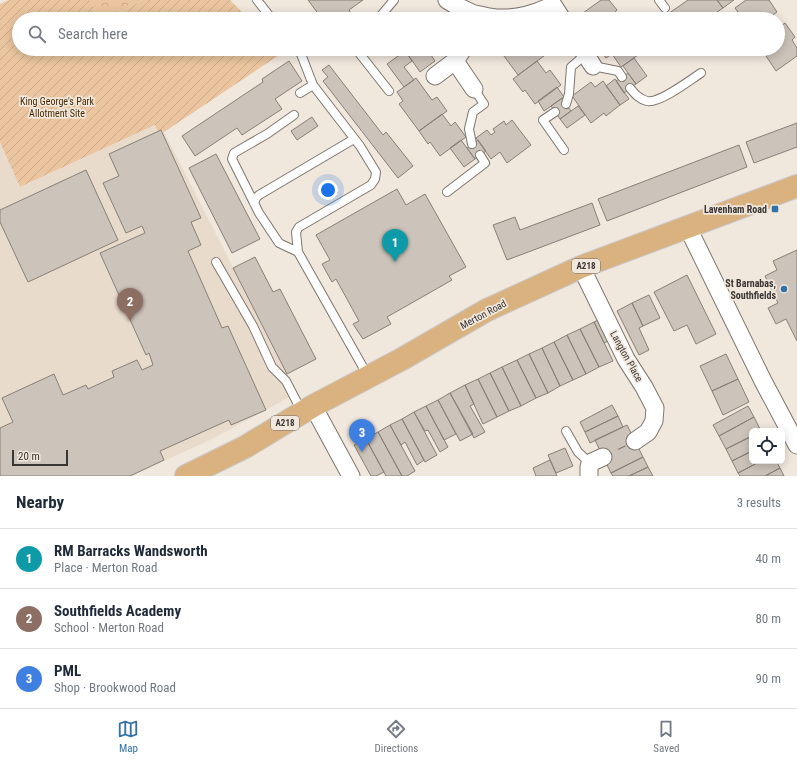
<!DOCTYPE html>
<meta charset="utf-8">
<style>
:root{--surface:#fff;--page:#f6f6f7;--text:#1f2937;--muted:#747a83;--line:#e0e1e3;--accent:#3271a8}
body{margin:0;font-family:"Roboto Condensed",sans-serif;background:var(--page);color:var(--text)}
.controls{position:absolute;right:12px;bottom:12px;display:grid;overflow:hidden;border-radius:6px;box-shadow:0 2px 10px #0003}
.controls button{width:36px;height:36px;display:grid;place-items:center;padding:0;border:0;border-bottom:1px solid var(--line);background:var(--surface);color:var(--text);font:20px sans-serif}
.scale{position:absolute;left:12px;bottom:10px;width:56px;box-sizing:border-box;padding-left:4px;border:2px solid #3a3633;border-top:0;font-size:11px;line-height:14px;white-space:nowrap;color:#3a3633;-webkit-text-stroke:3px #f0e7dd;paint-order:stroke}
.you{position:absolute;left:328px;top:190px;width:14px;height:14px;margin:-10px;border:3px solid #fff;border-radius:50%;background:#1a73e8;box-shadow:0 0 0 6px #1a73e833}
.badge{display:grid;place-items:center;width:26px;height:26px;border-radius:50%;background:var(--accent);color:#fff;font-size:13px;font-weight:700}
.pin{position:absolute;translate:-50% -33px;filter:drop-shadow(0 1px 2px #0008)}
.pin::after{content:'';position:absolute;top:21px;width:14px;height:12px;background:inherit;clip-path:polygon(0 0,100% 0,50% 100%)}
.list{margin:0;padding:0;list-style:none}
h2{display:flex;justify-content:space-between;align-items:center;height:52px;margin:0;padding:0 16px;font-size:17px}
h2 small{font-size:13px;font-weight:400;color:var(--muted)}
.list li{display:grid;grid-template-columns:26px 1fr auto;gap:12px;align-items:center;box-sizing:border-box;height:60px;padding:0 16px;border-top:1px solid var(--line)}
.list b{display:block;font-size:15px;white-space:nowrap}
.list p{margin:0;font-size:13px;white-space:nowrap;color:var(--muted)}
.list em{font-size:13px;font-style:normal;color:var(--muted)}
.icon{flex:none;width:22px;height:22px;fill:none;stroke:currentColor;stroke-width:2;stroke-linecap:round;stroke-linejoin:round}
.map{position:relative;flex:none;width:797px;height:476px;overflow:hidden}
.search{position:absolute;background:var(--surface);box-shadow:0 2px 10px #0003;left:12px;right:12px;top:12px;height:44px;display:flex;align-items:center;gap:10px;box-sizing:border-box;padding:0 14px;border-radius:22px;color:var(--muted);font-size:15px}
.sheet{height:232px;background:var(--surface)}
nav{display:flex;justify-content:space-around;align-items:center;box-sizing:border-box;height:56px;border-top:1px solid var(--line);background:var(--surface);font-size:11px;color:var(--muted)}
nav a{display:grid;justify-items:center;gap:2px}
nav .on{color:var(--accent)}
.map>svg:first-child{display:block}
.built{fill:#e9dbcc}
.park{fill:url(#park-crowns)}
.garden{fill:url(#garden-furrows)}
.building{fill:#ccc3ba;stroke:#887f77}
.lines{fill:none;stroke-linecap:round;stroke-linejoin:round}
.minor-tunnel{stroke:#ccc4bb;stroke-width:17;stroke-dasharray:17 8;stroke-linecap:butt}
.service-casing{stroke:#7f766e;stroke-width:10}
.minor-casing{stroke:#7f766e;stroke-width:19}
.primary-casing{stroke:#c8c7c6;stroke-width:24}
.service{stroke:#fff;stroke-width:8}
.minor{stroke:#fff;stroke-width:17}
.primary{stroke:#dab27f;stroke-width:22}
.poi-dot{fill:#3271a8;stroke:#f0e7dd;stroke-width:1.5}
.labels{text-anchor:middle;stroke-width:3.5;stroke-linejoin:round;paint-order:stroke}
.shield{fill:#f0e7dd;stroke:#716b66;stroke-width:1}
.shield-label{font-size:9px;font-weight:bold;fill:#3a3633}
.park-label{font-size:10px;fill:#4a2a00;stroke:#f0e7dd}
.poi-label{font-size:10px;font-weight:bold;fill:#3a3633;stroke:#f0e7dd;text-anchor:end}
.street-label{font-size:10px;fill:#3a3633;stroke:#f0e7dd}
</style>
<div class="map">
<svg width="797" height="476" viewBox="0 0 797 476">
<defs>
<pattern id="park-crowns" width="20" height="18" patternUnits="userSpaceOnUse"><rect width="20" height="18" fill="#eac59f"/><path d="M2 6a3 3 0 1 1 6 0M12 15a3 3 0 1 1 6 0" fill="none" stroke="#c9aa89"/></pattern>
<pattern id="garden-furrows" width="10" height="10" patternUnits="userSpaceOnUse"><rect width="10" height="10" fill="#eac59f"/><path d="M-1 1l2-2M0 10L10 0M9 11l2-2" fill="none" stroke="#c9aa89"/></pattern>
</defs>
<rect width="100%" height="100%" fill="#f0e7dd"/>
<path class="built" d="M155,125L158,132L162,130L164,132L297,393L210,440L131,476H0V142L21,187Z"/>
<path class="park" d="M89,0H143L107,19H102Z"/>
<path class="garden" d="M9,0H89L102,19H19V49H279L282,53L164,132L162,130L158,132L155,125L20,187L0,142V4Z
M143,0H230L249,19H107Z"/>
<path class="building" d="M308,0H363L349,10L355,19H322Z
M601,0H609L617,10L614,13L618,19H587L583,13Z
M688,0H717L723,8L710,17L711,19H667L665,16Z
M717,0H734L723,8Z
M746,0H769L777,12L767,19H743L735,8Z
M785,23L795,37L792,40L797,48V56L776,71L766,56L769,54L766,49H778V28Z
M404,49H438L431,55L435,61L420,72Z
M505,49H539L544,56L518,75L501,52Z
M599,49H644L645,50L621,67L612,54L606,58Z
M405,51L412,61L404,67L414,80L404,87L387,64Z
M634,58L647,76L636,84L623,66Z
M289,61L302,81L275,99L282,109L242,135L237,128L195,156L182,136L263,82L262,79Z
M537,61L546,73L550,70L561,85L535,104L525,90L523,92L513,79Z
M329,65L383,135L386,132L413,166L398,178L323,81L328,77L322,70Z
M628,73L636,84L624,93L616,81Z
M416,78L432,100L437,97L447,111L419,131L399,104L403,101L397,92Z
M615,79L629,99L620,105L606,86Z
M603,81L620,105L606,116L604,113L591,123L572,96L591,82L595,87Z
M557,87L564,97L544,111L538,101Z
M562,98L571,111L560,119L551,106Z
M578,106L585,115L567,128L560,119Z
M442,114L451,126L455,122L466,137L440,156L430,142L428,144L419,131Z
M312,117L318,126L297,140L291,131Z
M512,120L531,145L507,163L500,152L491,159L476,138L487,130L491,135L495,132L493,129L504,121L506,125Z
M797,123V147L754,163L746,142Z
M161,130L201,218L191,222L201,245L188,251L222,328L228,326L266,410L231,425L229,420L160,451L164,460L130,476H0V428L13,422L2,398L54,374L63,395L86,385L88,389L114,377L112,371L137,360L142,370L153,365L149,353L146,355L100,253L145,233L142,226L126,233L103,183L119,176L109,154Z
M461,140L475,159L464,167L450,148Z
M478,140L486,151L475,159L467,148Z
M739,145L747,167L607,221L598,199Z
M216,154L260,239L232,253L189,168Z
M86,170L118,240L28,282L0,222V210Z
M397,189L406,205L425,194L466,267L449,276L452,280L387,317L391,324L363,339L353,324L359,321L336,279L332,282L322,264L330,260L316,235Z
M592,203L600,225L507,260L493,225L515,217L520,230Z
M797,250V341L786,319L776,324L768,308L778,303L765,276L777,270L773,261Z
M255,257L273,292L280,289L316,359L287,374L233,268Z
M687,275L716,334L696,344L687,325L674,331L654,292Z
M649,295L660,318L643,326L632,303Z
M632,303L643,326L639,328L649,350L639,355L617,311Z
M613,313L623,334L604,343L594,322Z
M594,322L613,361L599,367L580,329Z
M580,329L599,367L586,374L567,335Z
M567,335L586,374L573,380L554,342Z
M554,342L573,380L560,386L542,348Z
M542,348L560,386L548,393L529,354Z
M529,354L548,393L536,398L517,360Z
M726,354L738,379L712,391L700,366Z
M517,360L536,398L521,406L502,367Z
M502,367L521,406L509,411L490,373Z
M490,373L509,411L497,417L478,379Z
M478,379L497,417L483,424L465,385Z
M738,379L749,402L723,415L712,391Z
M465,385L474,404L470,406L485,432L474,438L450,393Z
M450,393L473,434L460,441L438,400Z
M438,400L456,434L444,440L426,406Z
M612,405L618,416L585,432L580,422Z
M426,406L448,447L440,452L428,430L425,431L414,412Z
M748,406L754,417L719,436L713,425Z
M414,412L437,455L425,462L402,419Z
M618,416L623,427L590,443L585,432Z
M754,417L761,431H752V436L726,449L719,436Z
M402,419L424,460L417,465L405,442L401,445L390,425Z
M390,425L415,471L407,476H402L378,432Z
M627,425L635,441L603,457L595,440Z
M378,432L402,476H386L366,439Z
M752,436V451L732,461L726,449Z
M366,439L384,472L376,476H371L354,445Z
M635,441L643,457L611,473L603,457Z
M565,448L573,466L556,473L548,455Z
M752,451V461H761L738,473L732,461Z
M643,457L648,467L629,476H613L611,473Z
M550,460L557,476H536L533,468Z
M761,461H776L780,468L765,476H740L738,473Z
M648,467L653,476H629Z
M780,468L784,476H765Z"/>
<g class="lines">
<path class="minor-tunnel" d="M603,457L635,441"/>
<defs>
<path id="service" d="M257,0L272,19
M659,0L665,8
M378,19L394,0
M296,49L301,54L313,85
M356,49L389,91
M593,66L618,71L622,77
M630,88C635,94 639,99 647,101C659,104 690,80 701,73
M300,93L313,85L360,146L376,172L375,179L371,185L299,227L296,232L298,252L368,376
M566,104L569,94L571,67L585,55
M555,112L543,120L564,150
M294,115L267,134L234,153L232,159L259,213L279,243L298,252
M472,144L469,129L473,112L484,104L474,89
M447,192L485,163L480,155
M254,203L256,198L259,195L354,139
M216,262L253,326L272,367L286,381L302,412
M566,431L578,452L590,463"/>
<path id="minor" d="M447,0L457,6L474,14
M473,19L474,14C482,15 491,18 499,18C518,19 537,13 553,5L562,19
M582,49L593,66
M455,61L474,89
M435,76L455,61L463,49
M687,226L763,381L797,445
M581,267L626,359L644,387L655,408L654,421L648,432L635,441
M313,406L351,476
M589,476V467L590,463L603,457"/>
<path id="primary" d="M186,476L245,447L313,406L402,359L487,310L581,267L797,186"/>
</defs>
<use href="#service" class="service-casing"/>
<use href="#minor" class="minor-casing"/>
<use href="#primary" class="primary-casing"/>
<use href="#service" class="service"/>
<use href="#minor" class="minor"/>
<use href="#primary" class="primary"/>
</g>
<g class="poi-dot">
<rect x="771" y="205" width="8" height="8" rx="2"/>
<circle cx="784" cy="289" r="4"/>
</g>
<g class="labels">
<g class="shield">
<rect x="572" y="259" width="28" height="14" rx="3"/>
<rect x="271" y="416" width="28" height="14" rx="3"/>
</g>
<g class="shield-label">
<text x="586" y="269">A218</text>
<text x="285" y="426">A218</text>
</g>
<g class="park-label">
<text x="57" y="105">King George's Park<tspan x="57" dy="12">Allotment Site</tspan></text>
</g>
<g class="poi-label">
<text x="767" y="213">Lavenham Road</text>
<text x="776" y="287">St Barnabas,<tspan x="776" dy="12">Southfields</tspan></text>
</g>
<g class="street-label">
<text transform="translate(483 314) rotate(-28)" y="4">Merton Road</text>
<text transform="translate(627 356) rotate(61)" y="4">Langton Place</text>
</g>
</g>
</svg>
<div class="controls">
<button><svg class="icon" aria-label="locate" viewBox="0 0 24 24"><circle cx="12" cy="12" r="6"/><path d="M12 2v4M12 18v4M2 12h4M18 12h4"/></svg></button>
</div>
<div class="scale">20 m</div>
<div class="you"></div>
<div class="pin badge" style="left:395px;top:262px;background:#0f9aa8">1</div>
<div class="pin badge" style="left:130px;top:321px;background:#8d6e63">2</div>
<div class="pin badge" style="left:362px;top:452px;background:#3f7fe0">3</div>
<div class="search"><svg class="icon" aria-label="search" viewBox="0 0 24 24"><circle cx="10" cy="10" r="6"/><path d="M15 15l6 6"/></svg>Search here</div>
</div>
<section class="sheet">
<h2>Nearby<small>3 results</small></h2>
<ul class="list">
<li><span class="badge" style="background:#0f9aa8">1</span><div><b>RM Barracks Wandsworth</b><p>Place · Merton Road</p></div><em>40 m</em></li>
<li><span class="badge" style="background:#8d6e63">2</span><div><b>Southfields Academy</b><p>School · Merton Road</p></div><em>80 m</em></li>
<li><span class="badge" style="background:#3f7fe0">3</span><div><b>PML</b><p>Shop · Brookwood Road</p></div><em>90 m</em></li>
</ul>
</section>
<nav>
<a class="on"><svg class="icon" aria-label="map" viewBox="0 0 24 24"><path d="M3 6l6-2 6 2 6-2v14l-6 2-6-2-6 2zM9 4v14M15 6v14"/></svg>Map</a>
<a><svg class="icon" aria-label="directions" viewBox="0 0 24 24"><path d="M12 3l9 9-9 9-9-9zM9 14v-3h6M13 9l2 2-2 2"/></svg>Directions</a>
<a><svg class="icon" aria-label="saved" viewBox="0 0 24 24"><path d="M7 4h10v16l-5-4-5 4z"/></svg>Saved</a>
</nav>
